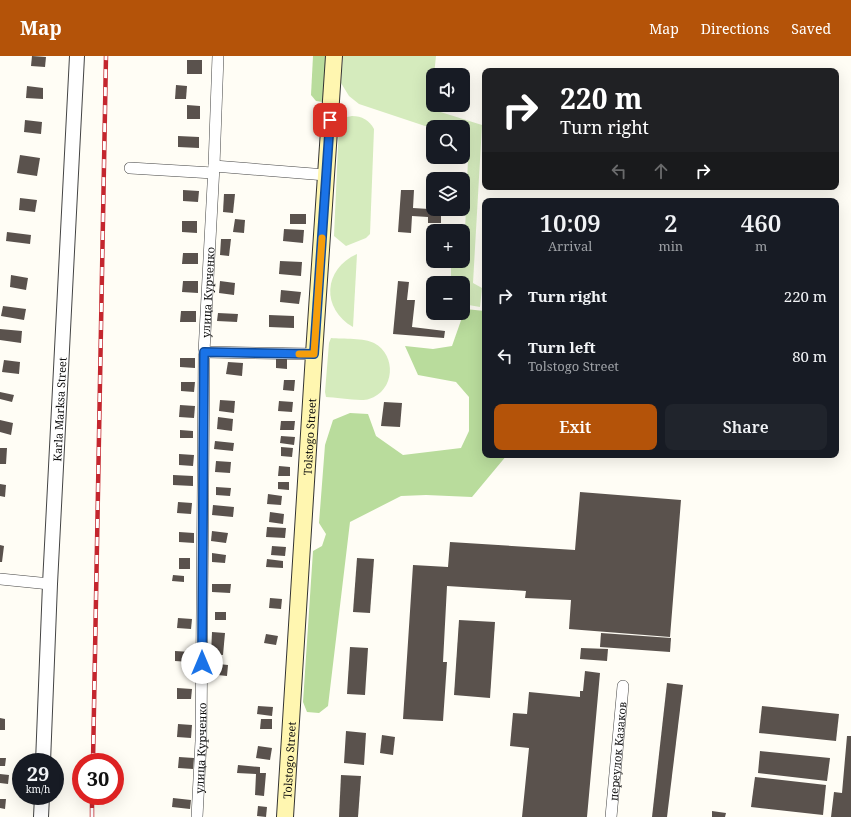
<!DOCTYPE html>
<html lang="en">
<head>
<meta charset="utf-8">
<style>
	body { margin:0; font-family:"Noto Serif",serif; background:#20242c; color:#f1f3f6; height:100vh; display:flex; flex-direction:column; font-size:15px; white-space:nowrap }
	* { box-sizing:border-box; margin:0 }
	p { font-size:13px; color:#9ea1a6 }
	.icon { flex:none; width:22px; height:22px; fill:none; stroke:currentColor; stroke-width:2; stroke-linecap:round; stroke-linejoin:round }
	.map { position:relative; flex:1; overflow:hidden }
	.sheet { position:absolute; left:482px; top:142px; width:357px; height:260px; display:flex; flex-direction:column; background:#171b24; border-radius:8px; box-shadow:0 4px 16px #0002 }
	.sheet>* { flex:none }
	.guide { position:absolute; left:482px; top:12px; width:357px; height:122px; border-radius:8px; box-shadow:0 4px 16px #0002; background:#202124; color:#fff; overflow:hidden }
	.tools { position:absolute; left:426px; top:12px; display:grid; gap:8px }
	.tools a { display:grid; place-items:center; width:44px; height:44px; border-radius:8px; background:#171b24; box-shadow:0 4px 16px #0002; font-size:20px }
	.speed { position:absolute; left:12px; top:697px; display:flex; gap:8px; font-size:20px; font-weight:700; text-align:center }
	.speed>* { display:grid; place-content:center; width:52px; height:52px; border-radius:50%; background:#171b24; box-shadow:0 4px 16px #0002; line-height:1 }
	.speed small { font-size:10px; font-weight:400 }
	.speed .limit { border:6px solid #d22; background:#fff; color:#111 }
	.pin { position:absolute; display:grid; place-items:center; width:34px; height:34px; color:#fff; margin:-17px; border-radius:8px; box-shadow:0 2px 6px #0006 }
	.me { position:absolute; width:44px; margin:-22px; rotate:0deg; stroke-linejoin:round; filter:drop-shadow(0 0 3px #0008) }
	.turn { display:flex; align-items:center; gap:14px; height:84px; padding:0 12px; font-size:18px }
	.turn .icon { width:52px; height:52px; stroke-width:2.5 }
	.turn b { display:block; font-size:28px; line-height:34px }
	.lanes { display:flex; align-items:center; height:38px; padding:0 12px; background:#0003; justify-content:center; gap:20px; direction:ltr }
	.lanes .off { opacity:.35 }
	.eta { display:flex; justify-content:space-evenly; align-items:center; height:68px; text-align:center }
	.eta b { font-size:24px; font-weight:600; line-height:28px }
	.action { display:flex; gap:8px; margin-top:auto; padding:8px 12px }
	.action a { flex:1; height:46px; border-radius:8px; background:#b45309; color:#fff; font-size:16px; font-weight:600; line-height:46px; text-align:center }
	.action a+a { background:#20242c; color:#f1f3f6 }
	ul { padding:0; list-style:none }
	li { display:flex; align-items:center; gap:12px; height:60px; padding:0 12px }
	li div { flex:1 }
	li b { display:block; font-size:15px }
	li em { font-style:normal }
	header { display:flex; align-items:center; gap:24px; box-sizing:border-box; height:56px; padding:0 20px; background:#b45309; color:#fff }
	header strong { font-size:19px }
	nav { display:flex; gap:22px; margin-inline-start:auto; font-size:14px }
	.map>svg:first-child { display:block }
</style>
</head>
<body>
<header>
<strong>Map</strong>
<nav><a>Map</a><a>Directions</a><a>Saved</a></nav>
</header>
<div class="map">
<svg width="851" height="761" viewBox="0 0 851 761">
	<rect width="100%" height="100%" fill="#fffdf5"/>
	<!-- green -->
	<g fill="#d5ebbd">
		<polygon points="343,0 436,0 434,19 433,19 431,53 482,69 473,227 482,232 480,251 463,248 463,227 451,227 451,205 463,205 464,200 469,79 463,74 463,71 425,70 359,48 349,40 341,27"/>
		<path d="M352 60C362 60 369 64 374 73L370 178 366 182 346 190 334 180 339 67 347 61Z"/>
		<path d="M357 198 353 271C321 253 323 213 357 198Z"/>
		<path d="M331 282C343 283 365 282 374 287 397 299 395 335 369 343 361 346 336 341 326 341L325 336 329 287Z"/>
	</g>
	<!-- forest -->
	<g fill="#b9dc9c">
		<polygon points="313,0 329,0 323,46 316,45 311,39"/>
		<polygon points="465,253 485,255 485,399 507,399 472,441 426,439 401,440 350,466 328,650 319,657 307,656 303,646 313,495 322,490 326,478 319,467 325,389 333,364 350,357 368,358 376,380 403,399 461,392 469,375 469,341 456,326 418,319 405,290 433,293 452,290"/>
	</g>
	<!-- building -->
	<g fill="#5a524d">
		<polygon points="32,0 46,1 45,11 31,10"/>
		<rect x="187" y="4" width="15" height="14"/>
		<polygon points="176,29 187,30 186,43 175,43"/>
		<polygon points="27,30 43,32 43,43 26,42"/>
		<polygon points="187,49 200,50 200,63 187,63"/>
		<polygon points="25,64 42,66 41,78 24,76"/>
		<polygon points="178,80 199,81 199,92 178,91"/>
		<polygon points="20,99 40,102 37,120 17,117"/>
		<polygon points="183,134 199,135 198,146 183,145"/>
		<polygon points="401,134 414,134 413,152 429,153 429,148 433,148 433,153 441,153 441,167 428,167 428,161 412,160 411,177 398,176"/>
		<polygon points="224,138 235,138 233,157 223,156"/>
		<polygon points="20,142 37,144 35,156 19,154"/>
		<rect x="290" y="158" width="16" height="10"/>
		<polygon points="235,163 245,164 244,177 233,176"/>
		<polygon points="182,165 197,165 197,177 182,176"/>
		<polygon points="284,173 304,174 303,187 283,185"/>
		<polygon points="7,176 31,179 30,188 6,185"/>
		<polygon points="221,183 231,183 229,200 220,199"/>
		<polygon points="183,197 198,197 198,208 182,208"/>
		<polygon points="280,205 302,206 301,220 279,218"/>
		<polygon points="11,219 28,222 26,234 10,231"/>
		<polygon points="183,225 198,225 198,237 182,236"/>
		<polygon points="220,225 235,227 234,239 219,237"/>
		<polygon points="398,225 409,226 407,244 415,244 412,271 445,275 444,282 393,278"/>
		<polygon points="281,234 301,236 299,248 280,246"/>
		<polygon points="431,248 433,249 433,257 449,257 449,261 430,260"/>
		<polygon points="3,250 26,253 24,264 1,260"/>
		<polygon points="181,255 196,255 196,266 180,266"/>
		<polygon points="218,257 238,258 237,266 217,265"/>
		<polygon points="269,259 294,260 294,272 269,271"/>
		<polygon points="0,273 22,275 21,287 0,284"/>
		<polygon points="276,301 287,301 287,313 276,312"/>
		<polygon points="180,302 195,302 195,312 180,311"/>
		<polygon points="4,304 20,306 19,318 2,316"/>
		<polygon points="228,306 243,307 242,320 226,318"/>
		<polygon points="284,324 295,324 294,335 283,334"/>
		<polygon points="181,326 195,326 194,336 181,335"/>
		<polygon points="0,336 14,339 12,346 0,343"/>
		<polygon points="220,344 235,345 234,357 219,355"/>
		<polygon points="279,345 293,346 292,356 278,355"/>
		<polygon points="384,346 402,347 400,371 381,370"/>
		<polygon points="180,349 195,350 194,362 179,361"/>
		<polygon points="218,361 233,363 232,375 217,373"/>
		<polygon points="0,364 13,367 11,379 0,376"/>
		<polygon points="281,365 295,365 294,374 280,374"/>
		<polygon points="180,374 193,375 193,382 180,382"/>
		<polygon points="281,380 295,381 294,389 280,387"/>
		<polygon points="215,385 234,387 233,395 214,393"/>
		<polygon points="281,391 293,392 292,401 281,400"/>
		<polygon points="0,392 7,392 6,408 0,408"/>
		<polygon points="179,398 194,399 193,410 179,409"/>
		<polygon points="216,405 231,406 230,417 215,416"/>
		<polygon points="279,410 290,411 290,420 278,420"/>
		<polygon points="173,419 193,420 193,430 173,429"/>
		<polygon points="278,426 289,426 289,434 278,433"/>
		<polygon points="0,428 6,429 5,441 0,440"/>
		<polygon points="216,431 231,432 230,440 216,439"/>
		<polygon points="580,436 681,444 670,581 569,573 571,544 525,542 526,535 447,530 443,606 447,606 443,665 403,663 413,509 448,511 450,486 575,494"/>
		<polygon points="268,438 282,440 281,449 267,448"/>
		<polygon points="178,446 192,447 191,458 177,457"/>
		<polygon points="213,449 234,451 233,461 212,459"/>
		<polygon points="270,456 284,458 283,468 269,466"/>
		<polygon points="267,471 286,472 285,482 266,481"/>
		<polygon points="212,475 228,477 226,487 211,485"/>
		<polygon points="179,476 194,477 194,487 179,486"/>
		<polygon points="0,489 4,490 2,506 0,506"/>
		<polygon points="272,490 286,491 285,500 271,499"/>
		<polygon points="212,497 226,499 225,507 212,506"/>
		<rect x="179" y="502" width="11" height="11"/>
		<polygon points="357,502 374,503 370,557 353,556"/>
		<polygon points="267,503 283,505 283,512 266,511"/>
		<polygon points="173,519 184,520 184,526 172,525"/>
		<polygon points="212,528 231,528 230,537 212,536"/>
		<polygon points="270,542 282,543 281,553 269,552"/>
		<rect x="215" y="556" width="11" height="8"/>
		<polygon points="178,562 192,563 191,573 177,572"/>
		<polygon points="459,564 495,566 490,642 454,639"/>
		<polygon points="212,576 225,577 223,599 211,598"/>
		<polygon points="601,577 671,582 670,596 600,591"/>
		<polygon points="266,578 278,580 276,589 264,587"/>
		<polygon points="350,591 368,592 365,639 347,638"/>
		<polygon points="581,592 608,593 607,605 580,603"/>
		<polygon points="175,595 191,596 190,606 175,605"/>
		<polygon points="209,607 228,609 227,620 208,618"/>
		<polygon points="585,615 600,617 587,761 522,761 529,692 510,690 513,657 527,658 529,636 580,641 580,635 583,635"/>
		<polygon points="667,627 683,629 667,761 652,761"/>
		<polygon points="177,632 192,633 191,643 177,643"/>
		<polygon points="258,650 273,651 272,660 257,658"/>
		<polygon points="762,650 839,658 836,685 759,677"/>
		<polygon points="0,662 5,663 5,674 0,674"/>
		<polygon points="261,663 272,663 272,673 260,673"/>
		<polygon points="178,668 192,669 191,682 177,681"/>
		<polygon points="346,675 366,677 364,709 344,707"/>
		<polygon points="382,679 395,681 393,699 380,697"/>
		<polygon points="847,680 851,680 851,761 831,761 834,736 842,737"/>
		<polygon points="258,690 272,692 270,704 256,702"/>
		<polygon points="760,695 830,702 827,725 758,717"/>
		<polygon points="179,701 194,702 193,713 178,712"/>
		<polygon points="0,702 6,702 5,710 0,710"/>
		<polygon points="238,709 260,711 260,717 266,717 264,740 255,739 256,718 237,717"/>
		<polygon points="0,718 9,719 8,728 0,727"/>
		<polygon points="341,719 361,720 358,761 339,761"/>
		<polygon points="755,721 826,729 823,759 751,751"/>
		<polygon points="173,742 191,744 190,753 172,751"/>
		<polygon points="0,743 6,743 5,753 0,752"/>
		<polygon points="258,750 267,751 266,761 257,760"/>
		<polygon points="712,755 726,757 725,761 712,761"/>
	</g>
	<g fill="none" stroke-linecap="round" stroke-linejoin="round">
		<!-- minor casing -->
		<g stroke="#444" stroke-width="12">
			<g id="minor">
				<polyline points="214,110 326,119"/>
				<polyline points="130,112 213,117"/>
				<polyline points="204,296 314,298"/>
				<polyline points="0,523 50,528"/>
				<path id="s1" d="M197 761 201 685 204 296 214 110 218 0"/>
				<path id="s2" d="M611 761 623 630"/>
			</g>
		</g>
		<!-- tertiary casing -->
		<g stroke="#444" stroke-width="16">
			<g id="tertiary">
				<path id="s3" d="M43 706 50 528 77 0"/>
				<polyline points="41,761 42,740"/>
			</g>
		</g>
		<!-- secondary casing -->
		<g stroke="#333" stroke-width="18">
			<g id="secondary">
				<path id="s4" d="M285 761 314 298 334 0"/>
			</g>
		</g>
		<!-- minor -->
		<use href="#minor" stroke="#fff" stroke-width="11"/>
		<!-- tertiary -->
		<use href="#tertiary" stroke="#fff" stroke-width="14"/>
		<!-- secondary -->
		<use href="#secondary" stroke="#fff6b0" stroke-width="16"/>
		<!-- rail casing -->
		<g stroke="#c4262e" stroke-width="4.5">
			<g id="rail">
				<polyline points="93,706 106,0"/>
				<polyline points="92,761 92,740"/>
			</g>
		</g>
		<!-- rail -->
		<use href="#rail" stroke="#fff" stroke-width="3" stroke-dasharray="9" stroke-linecap="butt"/>
	</g>
	<g fill="none" stroke-linecap="round" stroke-linejoin="round">
		<!-- route casing -->
		<g stroke="#114b97" stroke-width="10">
			<polyline id="route" points="202,607 204,296 314,298 330,64"/>
		</g>
		<!-- route -->
		<use href="#route" stroke="#1a73e8" stroke-width="7"/>
		<!-- slow -->
		<polyline stroke="#f59e0b" stroke-width="7" points="299,298 314,298 322,182"/>
	</g>
	<g text-anchor="middle" dominant-baseline="central" stroke-width="4" stroke-linejoin="round" paint-order="stroke">
		<!-- street labels -->
		<g font-size="11" fill="#111" stroke="#fff">
			<text stroke="none"><textPath href="#s1" startOffset="525">улица Курченко</textPath></text>
			<text stroke="none"><textPath href="#s3" startOffset="353">Karla Marksa Street</textPath></text>
			<text stroke="none"><textPath href="#s4" startOffset="381">Tolstogo Street</textPath></text>
			<text stroke="none"><textPath href="#s1" startOffset="69">улица Курченко</textPath></text>
			<text stroke="none"><textPath href="#s2" startOffset="66">переулок Казаков</textPath></text>
			<text stroke="none"><textPath href="#s4" startOffset="57">Tolstogo Street</textPath></text>
		</g>
	</g>
</svg>
<div class="tools">
<a><svg class="icon" aria-label="sound" viewBox="0 0 24 24"><path d="M4 9h4l5-4v14l-5-4H4zM17 9q2 3 0 6"/></svg></a>
<a><svg class="icon" aria-label="search" viewBox="0 0 24 24"><circle cx="10" cy="10" r="6"/><path d="M15 15l6 6"/></svg></a>
<a><svg class="icon" aria-label="layers" viewBox="0 0 24 24"><path d="M12 4l9 5-9 5-9-5zM3 14l9 5 9-5"/></svg></a>
<a>+</a>
<a>−</a>
</div>
<div class="speed"><div>29<small>km/h</small></div><div class="limit">30</div></div>
<div class="pin" style="left:330px;top:64px;background:#d93025"><svg class="icon" aria-label="arrive" viewBox="0 0 24 24"><path d="M6 21V4h12l-3 4 3 4H6"/></svg></div>
<svg class="me" style="left:202px;top:607px" viewBox="-20 -20 40 40"><circle r="19" fill="#fff"/><path d="M0-13L10 11 0 6-10 11z" fill="#1a73e8"/></svg>
<div class="guide">
<div class="turn"><svg class="icon" aria-label="right" viewBox="0 0 24 24"><path d="M7 20v-9h11M14 6l5 5-5 5"/></svg><div><b>220 m</b>Turn right</div></div>
<div class="lanes"><svg class="icon off" aria-label="left" viewBox="0 0 24 24"><path d="M17 20v-9H6M10 6l-5 5 5 5"/></svg><svg class="icon off" aria-label="ahead" viewBox="0 0 24 24"><path d="M12 20V5M6 11l6-6 6 6"/></svg><svg class="icon" aria-label="right" viewBox="0 0 24 24"><path d="M7 20v-9h11M14 6l5 5-5 5"/></svg></div>
</div>
<section class="sheet">
<div class="eta">
<div><b>10:09</b><p>Arrival</p></div>
<div><b>2</b><p>min</p></div>
<div><b>460</b><p>m</p></div>
</div>
<ul>
<li><svg class="icon" aria-label="right" viewBox="0 0 24 24"><path d="M7 20v-9h11M14 6l5 5-5 5"/></svg><div><b>Turn right</b></div><em>220 m</em></li>
<li><svg class="icon" aria-label="left" viewBox="0 0 24 24"><path d="M17 20v-9H6M10 6l-5 5 5 5"/></svg><div><b>Turn left</b><p>Tolstogo Street</p></div><em>80 m</em></li>
</ul>
<div class="action"><a>Exit</a><a>Share</a></div>
</section>
</div>
</body>
</html>
